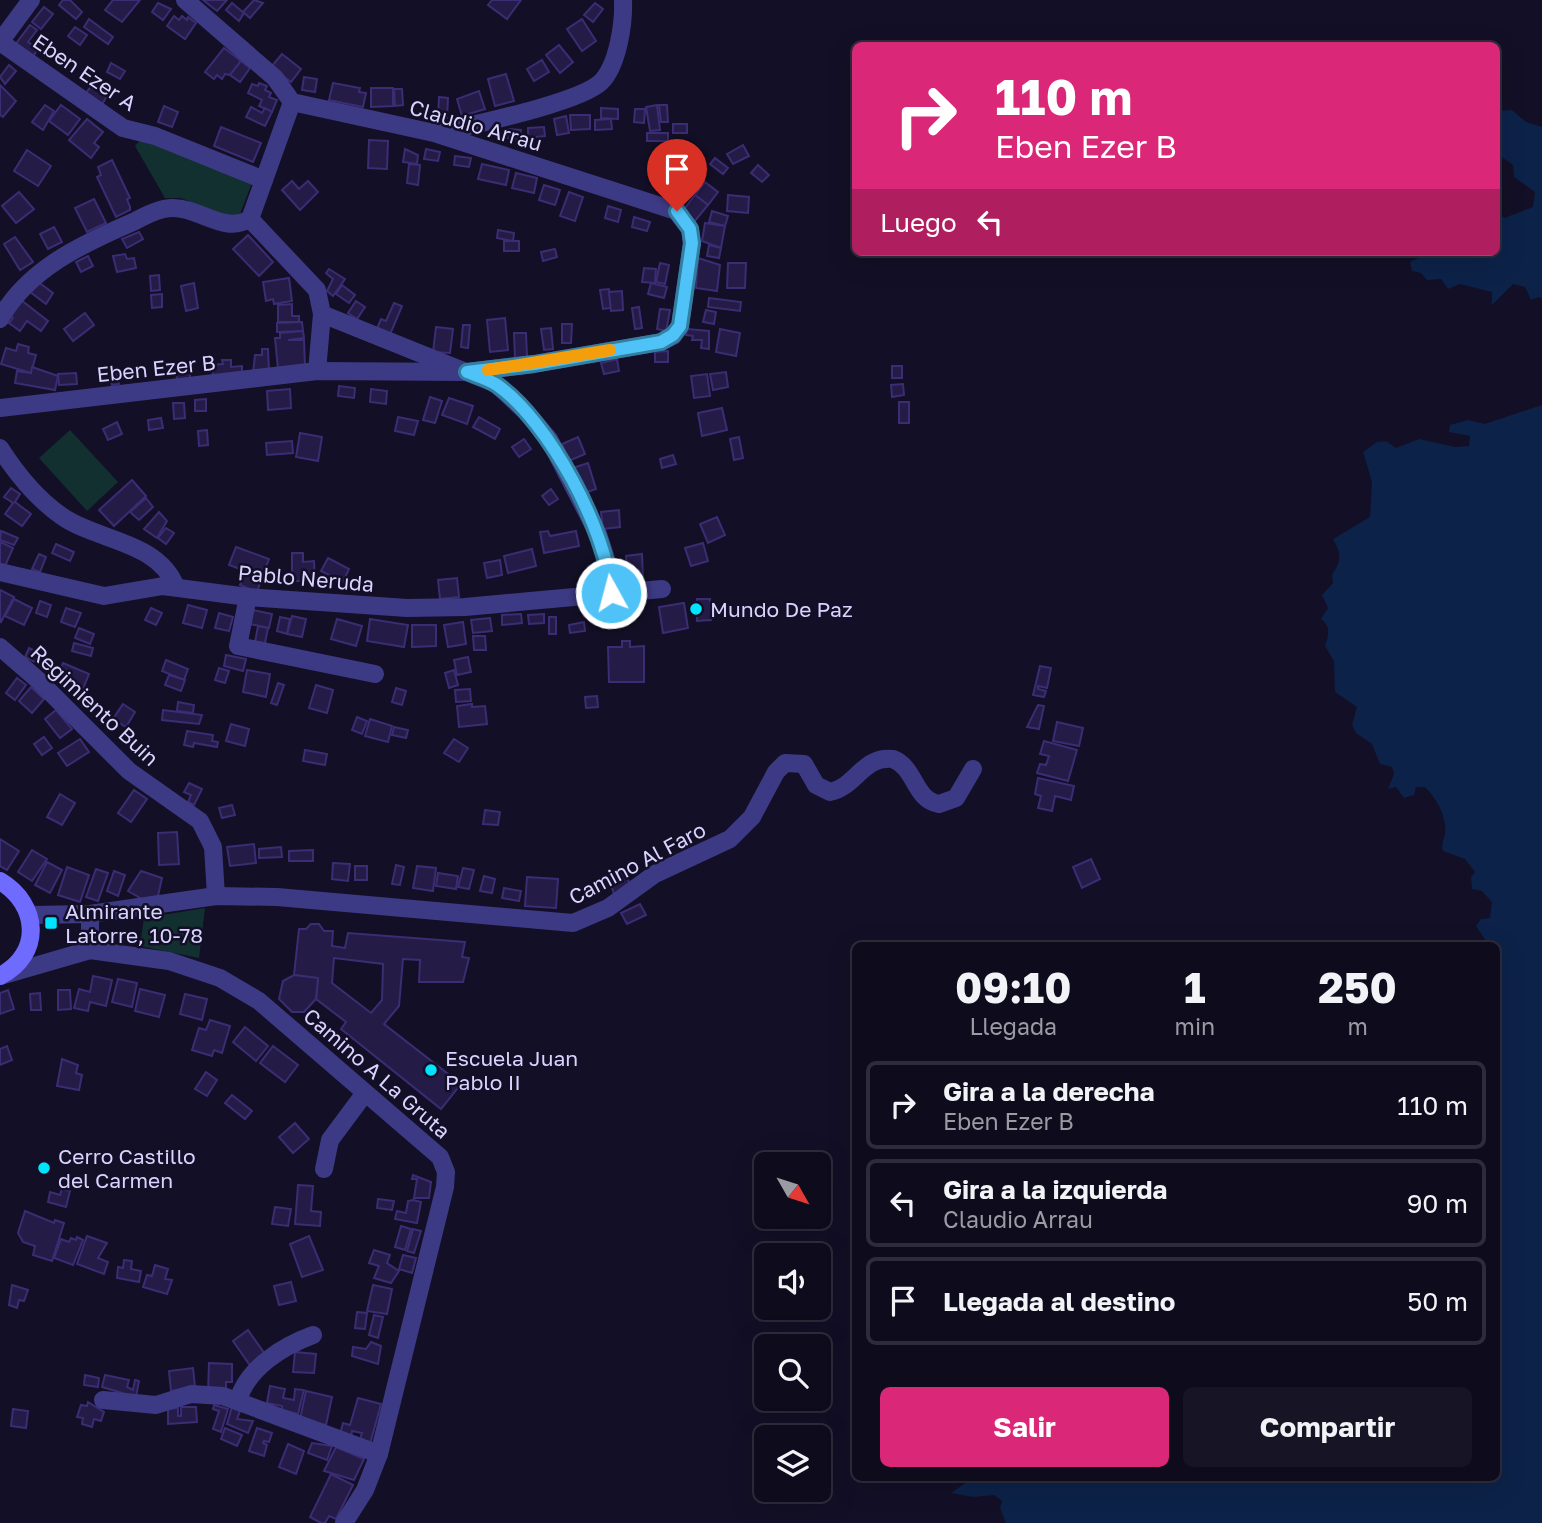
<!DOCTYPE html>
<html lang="es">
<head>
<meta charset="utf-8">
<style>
	body { margin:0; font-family:"Golos Text",sans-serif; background:#171425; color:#f1f3f6; height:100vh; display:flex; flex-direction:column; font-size:26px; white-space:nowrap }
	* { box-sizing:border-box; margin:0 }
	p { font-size:23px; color:#9b9ba3 }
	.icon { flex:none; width:38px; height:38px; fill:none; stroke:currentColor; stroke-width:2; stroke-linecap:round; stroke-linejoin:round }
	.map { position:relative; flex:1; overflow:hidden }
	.side { position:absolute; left:852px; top:942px; width:648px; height:539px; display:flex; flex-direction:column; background:#0e0b1c; border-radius:10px; box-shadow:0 7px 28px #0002,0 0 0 2px #2e2b3b }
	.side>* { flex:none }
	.top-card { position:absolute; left:852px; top:42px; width:648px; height:214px; border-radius:10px; box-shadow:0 7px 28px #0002,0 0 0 2px #2e2b3b; background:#db2777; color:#fff; overflow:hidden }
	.needle { width:46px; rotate:129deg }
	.controls { position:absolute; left:754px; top:1152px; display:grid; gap:14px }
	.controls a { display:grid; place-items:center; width:77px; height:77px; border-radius:10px; background:#0e0b1c; box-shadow:0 7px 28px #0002,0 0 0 2px #2e2b3b; font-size:35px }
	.pin { position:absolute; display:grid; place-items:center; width:60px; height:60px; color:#fff; margin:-72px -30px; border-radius:50% 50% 50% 0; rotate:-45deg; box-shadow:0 0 7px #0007 }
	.pin .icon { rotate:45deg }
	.me { position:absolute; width:77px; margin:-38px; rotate:353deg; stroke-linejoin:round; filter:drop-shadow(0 0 5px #0008) }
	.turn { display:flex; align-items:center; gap:24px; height:147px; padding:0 28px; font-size:32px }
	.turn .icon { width:91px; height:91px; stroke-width:2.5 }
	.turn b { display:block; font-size:49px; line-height:60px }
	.then { display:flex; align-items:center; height:66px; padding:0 28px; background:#0003; gap:14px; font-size:26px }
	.eta { display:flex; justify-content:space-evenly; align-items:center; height:119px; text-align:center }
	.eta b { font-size:42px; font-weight:700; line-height:49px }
	.button { display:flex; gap:14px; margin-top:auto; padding:14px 28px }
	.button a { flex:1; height:80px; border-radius:10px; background:#db2777; color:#fff; font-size:28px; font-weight:700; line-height:80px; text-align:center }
	.button a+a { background:#171425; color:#f1f3f6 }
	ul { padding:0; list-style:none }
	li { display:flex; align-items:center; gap:21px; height:88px; margin:0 14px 10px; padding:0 14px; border:4px solid #2e2b3b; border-radius:10px }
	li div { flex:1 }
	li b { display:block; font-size:26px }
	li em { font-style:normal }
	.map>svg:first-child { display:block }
</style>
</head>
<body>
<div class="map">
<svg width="1542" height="1523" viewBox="0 0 1542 1523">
	<rect width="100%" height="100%" fill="#130f26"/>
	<!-- green -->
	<g fill="#12302f">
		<polygon points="141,139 253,180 240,214 232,219 181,198 165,198 135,146"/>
		<polygon points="70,430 118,482 87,511 39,458"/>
		<polygon points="205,908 199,958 140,946 144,918"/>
	</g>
	<!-- water -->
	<g fill="#0c2248">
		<polygon points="1512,110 1526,122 1542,127 1542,299 1539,297 1531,300 1525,287 1513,284 1492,305 1492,292 1460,284 1448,289 1441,279 1427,280 1421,273 1412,271 1410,262 1430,252 1496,252 1496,210 1504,218 1533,207 1535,192 1514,177 1513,165 1496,153 1496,111"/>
		<path d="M1542 405V1523H1006L1000 1508 1002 1501 994 1495 973 1497 951 1493 974 1477H1496V945H1484L1486 941 1476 926 1481 919 1490 918 1492 902 1482 891 1472 889 1471 877 1475 872 1465 859 1443 851C1441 844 1443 842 1445 834 1447 817 1437 799 1425 787H1416L1414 795 1404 798 1396 787 1388 789 1394 774 1392 767 1380 764 1372 744 1356 733 1352 725 1357 707 1335 692 1334 661 1325 646C1329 634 1331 627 1321 619L1328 608 1322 595 1333 583 1332 574C1342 561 1341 553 1333 539L1370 517 1372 482 1363 452 1377 442 1386 441 1396 448 1419 439 1455 447 1469 446 1470 436 1449 432 1450 425 1468 420 1485 424Z"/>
	</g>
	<!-- building -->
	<g fill="#241b47" stroke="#3b2d73" stroke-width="2" fill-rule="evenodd">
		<polygon points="63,0 70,0 82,12 76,19 59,5"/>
		<polygon points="113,0 140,0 122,22 105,10"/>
		<polygon points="203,0 227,0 217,11"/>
		<polygon points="254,0 263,3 250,18 243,12"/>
		<polygon points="492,0 521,0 507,19 488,5"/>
		<polygon points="158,3 171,9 163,20 152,12"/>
		<polygon points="232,3 244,13 239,21 226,10"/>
		<polygon points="595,3 603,9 593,22 584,15"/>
		<polygon points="44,7 53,14 41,29 32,22"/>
		<polygon points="174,16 179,20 182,16 187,20 188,17 196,23 185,39 167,26"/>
		<polygon points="89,19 113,37 108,44 84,27"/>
		<polygon points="582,19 596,41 582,51 567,29"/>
		<polygon points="30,25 37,30 28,42 38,49 32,58 15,45"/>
		<polygon points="75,27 87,35 80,45 68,36"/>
		<polygon points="559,45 573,62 560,73 546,55"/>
		<polygon points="224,48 241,61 230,75 225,74 222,79 217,75 214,79 205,72"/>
		<polygon points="282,54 301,69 291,82 271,67"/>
		<polygon points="542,60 549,72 534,81 527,69"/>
		<polygon points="241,61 250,68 240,82 230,75"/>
		<polygon points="111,63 125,71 120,79 107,72"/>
		<polygon points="9,65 16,71 5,84 0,77"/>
		<polygon points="506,74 514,101 495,106 488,79"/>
		<polygon points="304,77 317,79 315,92 302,90"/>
		<polygon points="93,83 109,93 101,106 84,96"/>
		<polygon points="259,83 267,86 265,90 271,93 269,97 277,100 272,112 259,106 262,100 248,93 252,84 258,86"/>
		<polygon points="333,83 360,88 359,92 366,93 363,107 329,100"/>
		<polygon points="0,85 16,101 3,117 0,115"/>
		<polygon points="371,88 393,88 393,106 371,107"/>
		<polygon points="394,89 402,89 403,105 395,106"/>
		<polygon points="479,91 485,109 462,116 457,99"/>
		<polygon points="439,97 448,98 447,118 438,117"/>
		<polygon points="45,105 54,111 43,130 32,122"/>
		<polygon points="61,105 80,119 68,135 49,121"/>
		<polygon points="657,105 660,130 650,131 646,107"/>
		<polygon points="659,105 667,105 668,122 661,122"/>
		<polygon points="164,106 178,112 172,127 158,122"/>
		<polygon points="251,107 262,113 265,108 272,112 265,126 246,117"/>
		<polygon points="601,108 618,109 618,119 601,118"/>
		<polygon points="635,109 645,109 644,123 634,122"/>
		<polygon points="570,115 590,115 590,129 571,130"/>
		<polygon points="566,116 569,133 557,135 554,119"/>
		<polygon points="87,119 103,132 94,143 99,147 91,158 69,140"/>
		<polygon points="611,119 612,129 595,130 595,120"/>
		<rect x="673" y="124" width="14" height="9"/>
		<polygon points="221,127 261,143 253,162 214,146"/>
		<polygon points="544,127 545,136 528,138 528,128"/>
		<polygon points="507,129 521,130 520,140 506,138"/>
		<rect x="647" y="133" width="21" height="8"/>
		<polygon points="369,140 388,141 387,169 368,168"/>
		<polygon points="743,145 749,156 733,164 727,154"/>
		<polygon points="405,149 418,155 417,164 403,162"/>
		<polygon points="426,149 440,152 438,161 424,159"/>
		<polygon points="27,150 51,166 38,186 14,171"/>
		<polygon points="455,156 471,158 469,167 454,165"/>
		<polygon points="715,158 728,168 723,174 710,164"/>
		<polygon points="112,160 130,198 127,199 130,207 130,210 116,217 97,177 101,175 98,167"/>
		<polygon points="409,164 420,165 418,185 407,183"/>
		<polygon points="482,164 509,170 506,185 478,179"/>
		<polygon points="758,165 769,175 762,182 751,173"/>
		<polygon points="516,173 537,178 534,193 512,188"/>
		<polygon points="292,181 299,189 308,181 318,192 300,210 282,190"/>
		<polygon points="705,182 718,192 708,205 695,195"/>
		<polygon points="544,185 560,190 555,205 539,200"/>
		<polygon points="19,192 34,209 16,223 2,206"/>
		<polygon points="569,192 583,197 575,221 560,216"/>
		<polygon points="695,195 708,205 695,221 682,212"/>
		<polygon points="728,195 749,197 748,213 727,211"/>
		<polygon points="94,199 106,223 87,232 75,208"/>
		<polygon points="608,206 621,210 618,222 605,218"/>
		<polygon points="712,211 728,216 725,226 709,222"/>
		<polygon points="634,217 650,222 647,231 632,227"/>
		<polygon points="705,223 725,226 721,248 702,241"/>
		<polygon points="54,227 62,242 48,249 40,234"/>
		<polygon points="498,230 514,233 513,241 497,238"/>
		<polygon points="139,232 143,239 127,248 122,239"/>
		<polygon points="248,235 273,262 259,276 233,249"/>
		<polygon points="15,237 33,262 20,270 4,244"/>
		<rect x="504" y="241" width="15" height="10"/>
		<polygon points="709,245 721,248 719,258 707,256"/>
		<polygon points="555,249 557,257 543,261 541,252"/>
		<polygon points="125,254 127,259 134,258 136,268 117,272 113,256"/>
		<polygon points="88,256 93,266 81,272 76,262"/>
		<polygon points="698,258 720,265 717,291 696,288"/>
		<polygon points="660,263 669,265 665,284 656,282"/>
		<polygon points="728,263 746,263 745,288 727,288"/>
		<polygon points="644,268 656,269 655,283 642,282"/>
		<polygon points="329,269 345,279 333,296 327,291 333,279 326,273"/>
		<polygon points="159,275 160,290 151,291 150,276"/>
		<polygon points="289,278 292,301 274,304 273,299 266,301 263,282"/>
		<polygon points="37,281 53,293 46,304 29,291"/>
		<polygon points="194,283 198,308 186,311 181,286"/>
		<polygon points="651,283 667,287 664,298 648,294"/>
		<polygon points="342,285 355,295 349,303 336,294"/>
		<polygon points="609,289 611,308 603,309 600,290"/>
		<polygon points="622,291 623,310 611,311 609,292"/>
		<polygon points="162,294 162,307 152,308 151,295"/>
		<polygon points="709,298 741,302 740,311 708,307"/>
		<polygon points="21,300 48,321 41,331 27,321 20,331 9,323 13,318 9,315"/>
		<polygon points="356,301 365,307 357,319 348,313"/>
		<polygon points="394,303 402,306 389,337 376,331 381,319 386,321"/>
		<polygon points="292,304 292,316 299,316 299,322 278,322 278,305"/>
		<polygon points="639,307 642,328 635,329 632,308"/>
		<polygon points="660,309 670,310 666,331 657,329"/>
		<polygon points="706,310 716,312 714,324 703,322"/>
		<polygon points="85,313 94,325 73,341 64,329"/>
		<polygon points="505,318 508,350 490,352 487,320"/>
		<polygon points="302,322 303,331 277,332 277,323"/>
		<polygon points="562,324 572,324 571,343 562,343"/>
		<polygon points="463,325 470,325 468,348 461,347"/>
		<polygon points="436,327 453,329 450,353 433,352"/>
		<polygon points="551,328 553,349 544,350 541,329"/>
		<polygon points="687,329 709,331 709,349 701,348 702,340 692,340 693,336 686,335"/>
		<polygon points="720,329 740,333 736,356 716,352"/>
		<polygon points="303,331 304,338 288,340 304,340 305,366 278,369 275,338 280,338 280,333"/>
		<polygon points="514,333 526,333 527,357 515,358"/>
		<polygon points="18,344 29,347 28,353 36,355 31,373 1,364 6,348 16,351"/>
		<polygon points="262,349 268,349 269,372 253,373 255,355 262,355"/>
		<polygon points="668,351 668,362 655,362 655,352"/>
		<polygon points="617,359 619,371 604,374 601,363"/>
		<polygon points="222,360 231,360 231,367 242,366 242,376 213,377 212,365 223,364"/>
		<rect x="892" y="366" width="10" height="12"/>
		<polygon points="32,367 58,376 55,390 15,383 17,371 31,373"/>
		<polygon points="176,367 190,367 190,380 177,380"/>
		<polygon points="117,368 119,384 112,385 109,369"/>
		<polygon points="726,372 728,387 713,390 710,374"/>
		<polygon points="76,373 77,384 59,385 58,374"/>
		<polygon points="707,374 710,396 694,398 691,376"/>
		<polygon points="903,384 904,395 892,397 891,385"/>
		<polygon points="339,386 355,388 354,398 338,396"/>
		<polygon points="290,389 291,408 268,410 267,391"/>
		<polygon points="371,389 387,391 386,404 370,402"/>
		<polygon points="430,397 442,401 435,423 423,420"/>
		<polygon points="449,398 473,406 467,424 442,415"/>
		<polygon points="206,399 206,411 195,411 195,400"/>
		<rect x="899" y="402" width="10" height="21"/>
		<polygon points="173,403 184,403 185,418 174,419"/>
		<polygon points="722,408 727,430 702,436 698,413"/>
		<polygon points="398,417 418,421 414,435 395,431"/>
		<polygon points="479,417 500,429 495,439 473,427"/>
		<polygon points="161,418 163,428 149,430 148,420"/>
		<polygon points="117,422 122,434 108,440 103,429"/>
		<polygon points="207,430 208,445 199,446 198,431"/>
		<polygon points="300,433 322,437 318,461 296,457"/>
		<polygon points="578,437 585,454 569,461 562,444"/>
		<polygon points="739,437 743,458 734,460 730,439"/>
		<polygon points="524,439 531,449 519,457 512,447"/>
		<polygon points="292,441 293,453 267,455 266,443"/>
		<polygon points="673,455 676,464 662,468 660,459"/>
		<polygon points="588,463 596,489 582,494 573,468"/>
		<polygon points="132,480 146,496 114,526 99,510"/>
		<polygon points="11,488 20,494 15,502 31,514 22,526 5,514 13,503 4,497"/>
		<polygon points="551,489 558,499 549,505 542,496"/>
		<polygon points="146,498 153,507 139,520 130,512"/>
		<polygon points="619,510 620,527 603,529 601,512"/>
		<polygon points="159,512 167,521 157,538 144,529"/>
		<polygon points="717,517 725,535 708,543 700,524"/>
		<polygon points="166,528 174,533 166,544 158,538"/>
		<polygon points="1,531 18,538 14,545 0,540"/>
		<polygon points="548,531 550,536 576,531 579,546 544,553 540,532"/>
		<polygon points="0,542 13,548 5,566 0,563"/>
		<polygon points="703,543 708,561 691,566 685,548"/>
		<polygon points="56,544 74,552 70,561 52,553"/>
		<polygon points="236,547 269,559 262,577 229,565"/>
		<polygon points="532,549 536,566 508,573 504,556"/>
		<polygon points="292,553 303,553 303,562 314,561 315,581 292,581"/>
		<polygon points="39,554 46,557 40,572 32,569"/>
		<polygon points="642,554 643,578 627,579 626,556"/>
		<polygon points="328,558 349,569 343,582 321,571"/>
		<polygon points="500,560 502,575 487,578 484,563"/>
		<polygon points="246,571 262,577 257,592 240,585"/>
		<polygon points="457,578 459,597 440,599 438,580"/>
		<polygon points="0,590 14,597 1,622 0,621"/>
		<polygon points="14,599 32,608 24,625 5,616"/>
		<polygon points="697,599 710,599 711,620 697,621"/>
		<polygon points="40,601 51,605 47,617 36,613"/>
		<polygon points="684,603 688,628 663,633 659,607"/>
		<polygon points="188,605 207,610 202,628 183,623"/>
		<polygon points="66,608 81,613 75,627 61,622"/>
		<polygon points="151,608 162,613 156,625 145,620"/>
		<polygon points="253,610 272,614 269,628 250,624"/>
		<polygon points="219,613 233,617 229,631 215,628"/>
		<polygon points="521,614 522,623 502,625 502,615"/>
		<polygon points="544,614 544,623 529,624 528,615"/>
		<polygon points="292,616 306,619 302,637 287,634"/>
		<polygon points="280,617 290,619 287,634 277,631"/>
		<rect x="549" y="617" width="7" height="17"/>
		<polygon points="490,618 492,631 473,633 471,620"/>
		<polygon points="337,619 362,626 356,646 331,639"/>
		<polygon points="370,619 408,625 404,647 367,641"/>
		<polygon points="463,622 466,644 448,647 444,625"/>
		<polygon points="584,622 585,631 570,633 569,625"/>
		<polygon points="412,625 436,625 436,646 412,647"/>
		<polygon points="258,626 268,628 265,643 255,642"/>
		<polygon points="79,628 94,634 90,644 75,638"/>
		<polygon points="473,636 485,636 486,650 474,650"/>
		<polygon points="622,641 630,641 630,647 644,646 644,682 609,682 608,647 622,647"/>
		<polygon points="74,643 93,648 91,656 72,651"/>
		<polygon points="29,648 45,656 41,665 25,657"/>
		<polygon points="226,655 246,659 243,671 224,666"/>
		<polygon points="468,657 471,672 457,675 454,660"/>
		<polygon points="166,660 188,669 184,680 162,671"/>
		<polygon points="63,663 89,674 83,689 57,678"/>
		<polygon points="1040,666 1051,668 1047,688 1038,686 1038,689 1046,691 1044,697 1033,695"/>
		<polygon points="219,668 229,671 225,683 215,680"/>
		<polygon points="247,670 270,674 266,697 243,692"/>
		<polygon points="454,670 458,685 449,688 445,673"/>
		<polygon points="169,675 185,680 181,691 165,685"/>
		<polygon points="17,678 26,685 15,700 6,693"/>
		<polygon points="278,683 284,685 277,705 271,703"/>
		<polygon points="316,685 333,690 327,713 309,708"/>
		<polygon points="31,687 44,699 32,713 19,701"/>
		<polygon points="396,688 406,691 402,705 392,702"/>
		<polygon points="470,689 471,701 456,702 455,690"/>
		<polygon points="597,696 598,707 586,708 585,697"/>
		<polygon points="178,702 194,705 193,713 177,711"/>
		<polygon points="123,704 135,712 126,727 113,719"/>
		<polygon points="472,704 472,707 485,706 487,724 459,727 457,706"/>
		<polygon points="1038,705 1044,706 1039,729 1027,727"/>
		<polygon points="56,710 72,729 60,738 45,719"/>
		<polygon points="163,710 202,715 199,724 162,720"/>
		<polygon points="357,717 367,721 362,734 352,730"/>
		<polygon points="370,719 392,726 388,742 365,736"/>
		<polygon points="1057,722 1083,728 1079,746 1053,741"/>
		<polygon points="231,724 249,729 245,746 226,741"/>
		<polygon points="394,727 408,730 406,738 392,735"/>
		<polygon points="187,731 213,735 212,741 218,742 217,747 194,743 193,747 184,745"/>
		<polygon points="44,737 52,748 42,755 34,744"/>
		<polygon points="80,739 89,752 67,766 58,753"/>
		<polygon points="454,739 468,748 459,762 444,753"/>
		<polygon points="1044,741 1077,750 1068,781 1037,773 1040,764 1046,765 1049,756 1040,754"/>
		<polygon points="305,750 327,754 325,765 303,761"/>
		<polygon points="1038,778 1074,786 1071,800 1055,796 1052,811 1038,808 1041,796 1035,794"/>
		<polygon points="189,783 202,789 194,805 188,802 191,795 184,792"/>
		<polygon points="134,790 147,799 131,822 118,813"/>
		<polygon points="60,794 75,803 62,825 47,817"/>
		<polygon points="232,805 235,815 222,818 219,808"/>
		<polygon points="485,810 500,812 498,825 483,824"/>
		<polygon points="177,832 179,864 159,865 158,833"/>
		<polygon points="0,839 19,851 7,870 0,866"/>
		<polygon points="254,844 256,863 230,866 227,847"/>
		<polygon points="281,847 282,857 259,858 259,849"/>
		<polygon points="32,850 47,859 32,881 18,872"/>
		<polygon points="313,850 313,861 289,861 289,851"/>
		<polygon points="1091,859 1100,879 1082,888 1073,867"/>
		<polygon points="47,862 62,870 50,893 35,885"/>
		<polygon points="333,863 350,864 348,881 332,879"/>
		<polygon points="396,865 404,867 400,885 392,884"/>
		<rect x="355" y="866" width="12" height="14"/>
		<polygon points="417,866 436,868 433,891 413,888"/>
		<polygon points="67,867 89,875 80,902 58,895"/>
		<polygon points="463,868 474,870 469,889 458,887"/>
		<polygon points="96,869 108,873 98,901 86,897"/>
		<polygon points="624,870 631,887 614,894 608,876"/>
		<polygon points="114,871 125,875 118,896 107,891"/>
		<polygon points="141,871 162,878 158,896 142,899 128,891"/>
		<polygon points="438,873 458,876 456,889 436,886"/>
		<polygon points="484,876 495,879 492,893 480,891"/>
		<polygon points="527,877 558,879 556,908 525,906"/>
		<polygon points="504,888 521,891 519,901 502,898"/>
		<polygon points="640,904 646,915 627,924 621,913"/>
		<path d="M311 924H319L324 931H333L332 946 345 948 348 933 465 942 462 957 469 958 463 982H419L420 960 403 959 399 1006 384 1024 461 1084 441 1109 341 1029 346 1022 316 999 318 978 294 975 299 929H306ZM334 958 383 964 382 1000 371 1013 332 983Z"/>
		<polygon points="294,975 318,978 316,999 304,1012 292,1012 279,999 283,981"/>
		<polygon points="93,976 112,980 106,1006 90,1002 88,1011 74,1008 79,989 90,992"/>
		<polygon points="118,979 137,983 132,1007 112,1002"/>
		<polygon points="140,989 165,995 159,1017 135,1011"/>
		<polygon points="8,990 14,1009 0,1014 0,993"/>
		<polygon points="58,990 70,990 71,1009 58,1010"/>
		<polygon points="40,993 41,1010 31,1010 30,994"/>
		<polygon points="185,994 207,999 202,1020 180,1014"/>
		<polygon points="210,1020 230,1026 222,1053 214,1050 212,1056 192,1050 199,1028 206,1030"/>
		<polygon points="245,1027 268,1046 256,1061 233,1042"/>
		<polygon points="7,1046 12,1060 0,1065 0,1049"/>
		<polygon points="273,1046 298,1065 285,1082 260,1063"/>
		<polygon points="62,1059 78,1065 76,1073 82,1075 79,1090 57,1086"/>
		<polygon points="206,1072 217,1080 207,1096 195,1089"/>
		<polygon points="232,1095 252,1111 245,1119 225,1103"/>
		<polygon points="295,1123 309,1139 293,1153 279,1137"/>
		<polygon points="413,1175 431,1182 429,1198 414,1198 417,1179 412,1179"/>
		<polygon points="298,1185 313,1186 311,1211 321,1212 320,1226 295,1224"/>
		<polygon points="62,1189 70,1191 66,1207 48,1202 50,1192 60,1195"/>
		<polygon points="378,1199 394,1201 392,1210 377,1208"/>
		<polygon points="413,1200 421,1202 417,1223 395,1219 397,1211 406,1213 408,1201"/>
		<polygon points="275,1207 291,1209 288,1226 272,1224"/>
		<polygon points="25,1211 54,1223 55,1220 64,1223 52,1261 33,1255 35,1246 23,1242 18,1233"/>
		<polygon points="401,1226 411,1229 405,1250 395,1247"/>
		<polygon points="413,1229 421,1231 414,1253 407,1251"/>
		<polygon points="87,1236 107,1243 98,1258 108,1262 104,1274 77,1264"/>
		<polygon points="309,1236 323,1270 302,1277 290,1244"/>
		<polygon points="77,1237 83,1240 73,1265 54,1258 61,1239 69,1242 71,1238 76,1240"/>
		<polygon points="374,1250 390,1255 387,1263 399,1271 391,1283 374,1278 379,1266 369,1263"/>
		<polygon points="403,1255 416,1258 412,1273 399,1269"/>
		<polygon points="124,1260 132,1261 131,1269 141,1271 139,1282 117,1278 118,1267 123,1268"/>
		<polygon points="155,1265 168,1269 165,1279 172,1280 167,1294 143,1287 147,1275 152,1276"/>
		<polygon points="291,1282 296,1301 279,1305 274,1286"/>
		<polygon points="12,1285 28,1290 24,1301 19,1300 17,1308 9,1305"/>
		<polygon points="373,1285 392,1289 387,1314 367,1311"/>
		<polygon points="357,1312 367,1313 365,1329 355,1328"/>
		<polygon points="374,1315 383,1317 378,1338 369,1335"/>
		<polygon points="248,1330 267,1357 251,1367 233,1341"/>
		<polygon points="371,1342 381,1346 378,1364 352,1356 353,1347 366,1349"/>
		<polygon points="295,1352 316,1354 314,1373 293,1372"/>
		<polygon points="209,1363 232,1364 232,1382 226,1382 226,1392 208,1392"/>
		<polygon points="193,1368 195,1387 171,1391 169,1371"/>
		<polygon points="85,1375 99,1378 98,1387 84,1385"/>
		<polygon points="105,1375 129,1380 127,1387 133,1390 135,1380 139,1381 136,1397 102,1387"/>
		<polygon points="270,1386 285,1389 283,1398 294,1400 295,1389 304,1390 298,1414 282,1410 282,1406 267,1403"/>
		<polygon points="306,1391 332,1397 326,1425 300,1419"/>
		<polygon points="358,1398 381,1404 370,1444 359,1442 362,1433 352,1431 351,1437 340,1434 343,1423 350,1425"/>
		<polygon points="88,1402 104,1412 101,1421 94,1419 92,1427 82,1424 83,1418 77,1417 81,1405 87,1406"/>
		<polygon points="214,1405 228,1409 221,1432 213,1429 219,1411 213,1409"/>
		<polygon points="181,1407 196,1407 197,1422 168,1424 168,1409 178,1408 178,1416 181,1416"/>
		<polygon points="232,1407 240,1411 237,1419 253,1421 248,1433 227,1424"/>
		<polygon points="13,1409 28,1411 26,1428 11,1426"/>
		<polygon points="225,1428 242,1435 237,1446 221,1439"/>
		<polygon points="257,1428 272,1433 269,1442 264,1441 263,1443 267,1445 264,1456 249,1451"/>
		<polygon points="312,1443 332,1446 327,1460 308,1453"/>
		<polygon points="288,1444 304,1451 296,1474 279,1467"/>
		<polygon points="336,1447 364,1459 354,1480 324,1471"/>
		<polygon points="331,1474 353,1485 336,1519 329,1516 325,1523 321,1523 310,1517"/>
	</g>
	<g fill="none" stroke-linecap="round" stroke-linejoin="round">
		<!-- minor -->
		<g stroke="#3d3a85" stroke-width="18">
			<polyline points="0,42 123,128 155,136 264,180"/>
			<polyline points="0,42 31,0"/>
			<path d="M438 133C471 125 579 103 601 82 618 65 624 23 623 0"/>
			<polyline points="250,219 317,290 322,314 496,384 525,411 549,439 598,534 608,565 611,593"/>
			<polyline points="250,219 292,102"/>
			<path d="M0 319C28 269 82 244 133 222 145 216 159 208 173 208 201 208 223 234 250 219"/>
			<polyline points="317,371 322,314"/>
			<polyline points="0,408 317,371 467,372 534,364 661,342 673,336 680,326 692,243 690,229 676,211 434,133 292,102 275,78 185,0"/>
			<path d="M0 448C16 473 38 500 63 517 98 541 158 541 176 587"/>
			<polyline points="0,572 104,596 163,586 248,597 407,608 465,607 662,589"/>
			<polyline points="248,597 238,646 375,674"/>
			<polyline points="0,647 38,680 129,771 200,821 213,847 216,896"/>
			<polyline points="90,914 90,950"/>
			<path d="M30 915 90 914 216 896 277 897 573 923 608 908 655 874 730 839 752 817 776 772 785 763 804 764 816 785 830 792C856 787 863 755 893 759 916 768 914 800 939 804L956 798 973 769"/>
			<polyline points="0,976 90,950 169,961 220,978 259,1001 440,1157 446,1172 445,1187 379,1454 365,1490 344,1523"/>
			<polyline points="324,1169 330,1140 365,1093"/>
			<polyline points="103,1400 156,1405 191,1394 223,1396 379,1454"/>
			<path d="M238 1401C247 1368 283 1346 313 1335"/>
		</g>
		<!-- secondary -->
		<path stroke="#6f6bff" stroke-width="18" d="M0 881C39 904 43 954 0 976"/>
	</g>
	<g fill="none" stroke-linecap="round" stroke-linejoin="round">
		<!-- route casing -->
		<g stroke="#337fa1" stroke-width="18">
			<path id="route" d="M611 593C608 532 548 420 497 385 488 379 477 376 467 372L534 364 661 342 673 335 680 326 692 243 690 229 677 211"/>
		</g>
		<!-- route -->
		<use href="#route" stroke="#4fc3f7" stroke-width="12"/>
		<!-- slow -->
		<polyline stroke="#f59e0b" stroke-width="12" points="488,370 610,350"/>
	</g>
	<!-- markers -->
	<g fill="#00e5ff" stroke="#130f26" stroke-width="2.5">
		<circle cx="696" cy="609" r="7"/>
		<rect x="44" y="916" width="14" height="14" rx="3.5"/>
		<circle cx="431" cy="1070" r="7"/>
		<circle cx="44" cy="1168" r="7"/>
	</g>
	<g text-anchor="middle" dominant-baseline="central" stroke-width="5" stroke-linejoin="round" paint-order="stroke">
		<!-- street labels -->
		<g font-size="21" fill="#d9d4ff" stroke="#130f26">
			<text transform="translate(85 72) rotate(34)">Eben Ezer A</text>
			<text transform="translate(476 125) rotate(16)">Claudio Arrau</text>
			<text transform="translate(156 368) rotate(-6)">Eben Ezer B</text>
			<text transform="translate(306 578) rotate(5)">Pablo Neruda</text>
			<text transform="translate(95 705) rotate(43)">Regimiento Buin</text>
			<text transform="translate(637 863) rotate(-28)">Camino Al Faro</text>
			<text transform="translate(377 1073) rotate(41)">Camino A La Gruta</text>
		</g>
		<!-- poi labels -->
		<g font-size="21" fill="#d9d4ff" stroke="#130f26" text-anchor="start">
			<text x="710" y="609">Mundo De Paz</text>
			<text x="65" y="911">Almirante<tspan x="65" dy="24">Latorre, 10-78</tspan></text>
			<text x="445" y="1058">Escuela Juan<tspan x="445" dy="24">Pablo II</tspan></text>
			<text x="58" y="1156">Cerro Castillo<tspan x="58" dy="24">del Carmen</tspan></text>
		</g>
	</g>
</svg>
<div class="controls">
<a><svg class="needle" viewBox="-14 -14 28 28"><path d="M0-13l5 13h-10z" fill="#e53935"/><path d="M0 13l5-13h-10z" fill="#9b9ba3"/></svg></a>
<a><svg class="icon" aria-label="sound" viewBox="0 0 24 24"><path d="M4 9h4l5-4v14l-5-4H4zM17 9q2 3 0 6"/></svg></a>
<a><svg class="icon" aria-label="search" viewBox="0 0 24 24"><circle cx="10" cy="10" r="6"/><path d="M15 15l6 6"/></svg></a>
<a><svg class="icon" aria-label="layers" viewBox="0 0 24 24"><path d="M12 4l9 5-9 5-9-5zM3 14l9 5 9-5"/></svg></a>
</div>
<div class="pin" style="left:677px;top:211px;background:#d93025"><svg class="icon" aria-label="arrive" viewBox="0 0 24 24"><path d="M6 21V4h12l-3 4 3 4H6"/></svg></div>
<svg class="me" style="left:611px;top:593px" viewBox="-20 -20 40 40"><circle r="17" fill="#4fc3f7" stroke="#fff" stroke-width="3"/><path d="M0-11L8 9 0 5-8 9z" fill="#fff"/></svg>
<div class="top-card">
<div class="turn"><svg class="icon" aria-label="right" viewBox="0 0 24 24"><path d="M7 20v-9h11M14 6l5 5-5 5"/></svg><div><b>110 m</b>Eben Ezer B</div></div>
<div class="then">Luego<svg class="icon" aria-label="left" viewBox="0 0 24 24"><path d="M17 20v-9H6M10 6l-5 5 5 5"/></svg></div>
</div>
<section class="side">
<div class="eta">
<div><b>09:10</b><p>Llegada</p></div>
<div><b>1</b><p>min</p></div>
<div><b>250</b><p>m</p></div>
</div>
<ul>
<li><svg class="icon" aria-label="right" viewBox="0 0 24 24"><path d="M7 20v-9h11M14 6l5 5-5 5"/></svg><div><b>Gira a la derecha</b><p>Eben Ezer B</p></div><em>110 m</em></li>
<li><svg class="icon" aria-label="left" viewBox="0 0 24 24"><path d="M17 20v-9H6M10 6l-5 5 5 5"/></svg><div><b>Gira a la izquierda</b><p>Claudio Arrau</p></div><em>90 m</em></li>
<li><svg class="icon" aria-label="arrive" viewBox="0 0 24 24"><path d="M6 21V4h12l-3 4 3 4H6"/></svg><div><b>Llegada al destino</b></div><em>50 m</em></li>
</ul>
<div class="button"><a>Salir</a><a>Compartir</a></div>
</section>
</div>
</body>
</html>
